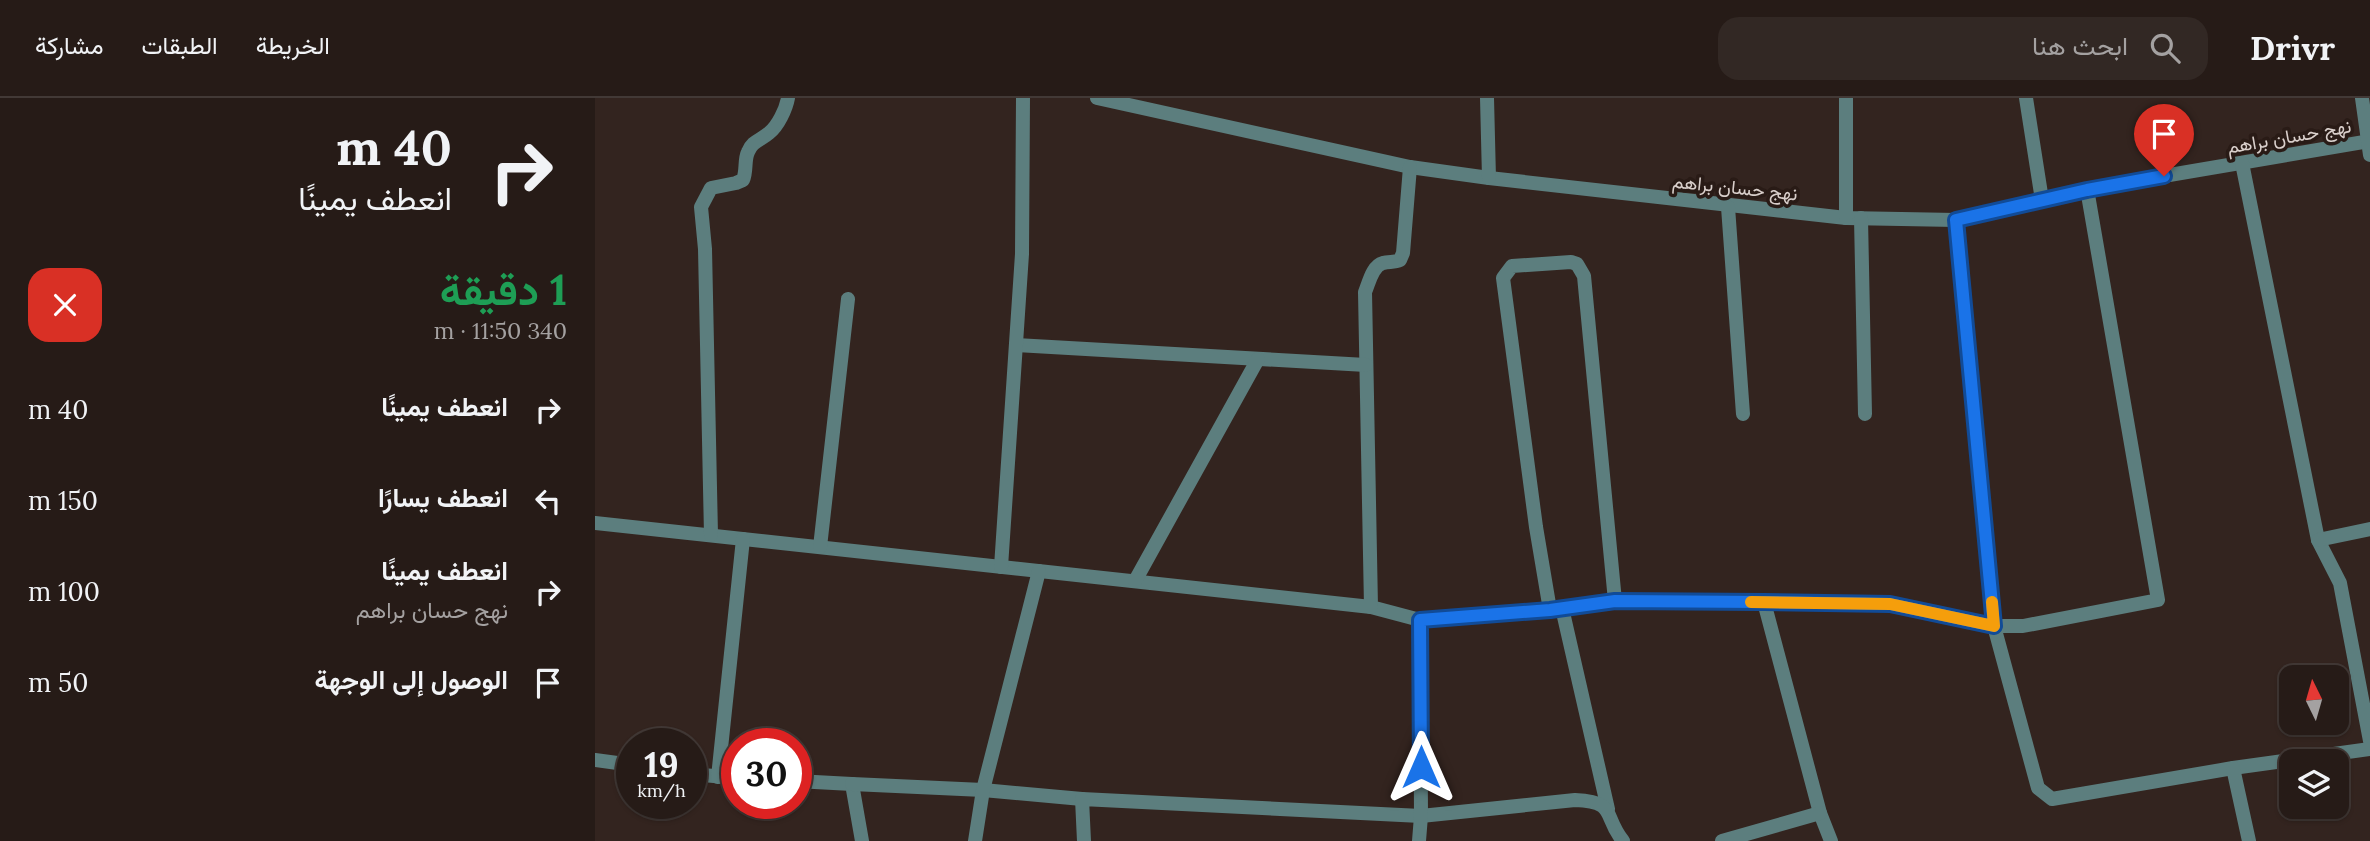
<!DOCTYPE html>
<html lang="ar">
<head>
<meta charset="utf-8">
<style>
	body { margin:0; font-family:Lora,Vazirmatn,serif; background:#322824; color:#f1f3f6; direction:rtl; height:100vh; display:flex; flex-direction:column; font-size:26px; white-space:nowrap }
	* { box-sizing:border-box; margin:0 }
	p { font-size:23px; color:#a4a1a1 }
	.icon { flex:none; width:38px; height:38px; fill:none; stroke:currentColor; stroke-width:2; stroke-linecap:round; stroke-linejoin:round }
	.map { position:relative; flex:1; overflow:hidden; direction:ltr }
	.panel { display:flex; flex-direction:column; background:#261b17; width:595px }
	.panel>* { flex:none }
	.banner { background:#261b17; color:#f1f3f6; overflow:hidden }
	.needle { width:46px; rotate:355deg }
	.fabs { position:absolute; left:1684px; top:567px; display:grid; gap:14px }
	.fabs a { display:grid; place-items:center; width:70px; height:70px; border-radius:14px; background:#261b17; box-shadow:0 2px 5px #0004,0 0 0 2px #423936; font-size:35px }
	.speed { position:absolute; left:21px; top:630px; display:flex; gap:14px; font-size:35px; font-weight:700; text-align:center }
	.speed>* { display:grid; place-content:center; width:91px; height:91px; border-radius:50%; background:#261b17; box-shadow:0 2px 5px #0004,0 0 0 2px #423936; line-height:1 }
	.speed small { font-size:18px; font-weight:400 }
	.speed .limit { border:10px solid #d22; background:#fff; color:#111 }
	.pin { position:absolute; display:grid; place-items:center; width:60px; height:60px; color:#fff; margin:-72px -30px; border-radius:50% 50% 50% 0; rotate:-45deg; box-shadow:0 0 7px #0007 }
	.pin .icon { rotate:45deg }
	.me { position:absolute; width:77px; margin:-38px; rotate:0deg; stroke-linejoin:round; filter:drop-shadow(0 0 5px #0008) }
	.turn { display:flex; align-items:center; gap:24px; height:147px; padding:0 28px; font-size:32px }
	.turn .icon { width:91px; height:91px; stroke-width:2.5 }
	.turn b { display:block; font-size:49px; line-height:60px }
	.round { display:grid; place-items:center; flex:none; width:74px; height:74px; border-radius:21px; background:#322824 }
	.overview { display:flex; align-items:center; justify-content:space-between; height:119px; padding:0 28px }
	h1 { font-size:42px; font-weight:700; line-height:52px; color:#1e9e55 }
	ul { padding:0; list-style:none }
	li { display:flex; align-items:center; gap:21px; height:91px; padding:0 28px }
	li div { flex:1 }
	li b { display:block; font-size:26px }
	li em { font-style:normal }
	header { display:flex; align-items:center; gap:42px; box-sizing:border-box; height:98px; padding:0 35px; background:#261b17; border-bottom:2px solid #423936 }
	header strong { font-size:33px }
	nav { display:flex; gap:38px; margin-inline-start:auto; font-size:24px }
	.search { width:490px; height:63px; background:#322824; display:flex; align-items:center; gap:18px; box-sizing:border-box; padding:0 24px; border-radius:21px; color:#a4a1a1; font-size:26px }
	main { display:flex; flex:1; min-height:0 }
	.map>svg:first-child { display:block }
</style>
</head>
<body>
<header>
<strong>Drivr</strong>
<div class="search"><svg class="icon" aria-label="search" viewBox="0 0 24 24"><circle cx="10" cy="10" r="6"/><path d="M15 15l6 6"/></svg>ابحث هنا</div>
<nav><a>الخريطة</a><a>الطبقات</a><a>مشاركة</a></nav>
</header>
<main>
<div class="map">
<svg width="1775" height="743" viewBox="0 0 1775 743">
	<rect width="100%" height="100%" fill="#33241f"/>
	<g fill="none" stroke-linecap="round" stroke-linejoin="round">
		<!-- street -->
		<g stroke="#5c7e7e" stroke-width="14">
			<polyline points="502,0 815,69 894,80 1251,120 1361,122 1492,91 1775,43"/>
			<polyline points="892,0 894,80"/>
			<polyline points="1431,0 1447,102"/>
			<polyline points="1767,0 1775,57"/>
			<polyline points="1647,65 1723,442 1745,485 1775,643"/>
			<path d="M815 69 808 155 805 162C799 165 794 163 788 165 777 168 774 185 770 194L776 509 825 522 955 512 1020 503"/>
			<polyline points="1492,91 1563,502 1428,528 1399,528 1443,690 1457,701 1638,670 1775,651"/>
			<polyline points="1133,109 1148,316"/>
			<polyline points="1251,120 1251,0"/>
			<polyline points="1266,120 1270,316"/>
			<polyline points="421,247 771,267"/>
			<polyline points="0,425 776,509"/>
			<path d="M116 437 110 151 106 109 116 90 141 85 148 82C152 73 149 62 153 54 157 43 166 42 174 35 183 28 191 11 193 0"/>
			<polyline points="1723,442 1775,431"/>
			<polyline points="225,449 253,201"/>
			<polyline points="406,469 427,156 428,0"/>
			<polyline points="540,483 663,261"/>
			<polyline points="1169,504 1225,715 1236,743"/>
			<polyline points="967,510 1013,711"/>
			<polyline points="955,512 941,429 908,180 917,168 976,164 982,166 989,178 1020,503 1295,507 1399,528 1361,122"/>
			<polyline points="0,662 37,667"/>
			<polyline points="1638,670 1654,743"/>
			<polyline points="96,676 142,680"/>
			<polyline points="123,679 148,441"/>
			<polyline points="201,683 257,686 267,743"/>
			<polyline points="257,686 388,692 487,701"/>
			<polyline points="380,743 388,692 444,473"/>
			<path d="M489 743 487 701 826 718 980 702C1023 704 1007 717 1028 743"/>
			<polyline points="824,743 826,718 825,522"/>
			<polyline points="1127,743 1225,715"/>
		</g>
	</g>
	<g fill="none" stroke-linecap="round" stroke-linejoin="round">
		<!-- route casing -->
		<g stroke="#114b97" stroke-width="18">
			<polyline id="route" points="826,669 825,522 955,512 1020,503 1169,504 1295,506 1399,528 1361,122 1492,92 1569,78"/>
		</g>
		<!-- route -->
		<use href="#route" stroke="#1a73e8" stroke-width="12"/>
		<!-- slow -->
		<polyline stroke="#f59e0b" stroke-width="12" points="1156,504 1295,506 1399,528 1397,504"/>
	</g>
	<g text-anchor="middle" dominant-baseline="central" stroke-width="7" stroke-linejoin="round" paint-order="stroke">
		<!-- street labels -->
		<g font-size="19" fill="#d9cfcb" stroke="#291b16">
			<text transform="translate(1694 38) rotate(-10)">نهج حسان براهم</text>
			<text transform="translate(1140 89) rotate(6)">نهج حسان براهم</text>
		</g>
	</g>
</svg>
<div class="fabs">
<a><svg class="needle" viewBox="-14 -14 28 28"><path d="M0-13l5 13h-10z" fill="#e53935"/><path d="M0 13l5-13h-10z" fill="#a4a1a1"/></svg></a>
<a><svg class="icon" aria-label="layers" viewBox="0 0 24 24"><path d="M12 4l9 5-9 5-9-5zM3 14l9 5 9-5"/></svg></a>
</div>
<div class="speed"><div>19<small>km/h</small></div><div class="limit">30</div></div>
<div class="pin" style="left:1569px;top:78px;background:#d93025"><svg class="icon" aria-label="arrive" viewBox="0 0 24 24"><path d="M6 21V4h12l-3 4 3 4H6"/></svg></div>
<svg class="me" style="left:826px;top:669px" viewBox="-20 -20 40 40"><path d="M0-17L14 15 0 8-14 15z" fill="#1a73e8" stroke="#fff" stroke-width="4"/></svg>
</div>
<section class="panel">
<div class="banner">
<div class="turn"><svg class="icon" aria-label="right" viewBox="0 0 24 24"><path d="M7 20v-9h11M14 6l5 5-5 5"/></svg><div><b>40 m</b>انعطف يمينًا</div></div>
</div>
<div class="overview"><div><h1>1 دقيقة</h1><p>340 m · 11:50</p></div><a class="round" style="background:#d93025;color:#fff"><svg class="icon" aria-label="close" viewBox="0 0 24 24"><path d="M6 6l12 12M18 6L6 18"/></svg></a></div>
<ul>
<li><svg class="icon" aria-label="right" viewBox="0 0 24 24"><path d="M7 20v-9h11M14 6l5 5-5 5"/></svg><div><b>انعطف يمينًا</b></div><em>40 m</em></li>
<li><svg class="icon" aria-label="left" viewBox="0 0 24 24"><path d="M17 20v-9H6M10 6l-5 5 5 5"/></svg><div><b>انعطف يسارًا</b></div><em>150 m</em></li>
<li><svg class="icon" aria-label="right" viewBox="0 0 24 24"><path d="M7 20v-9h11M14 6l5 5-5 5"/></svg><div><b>انعطف يمينًا</b><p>نهج حسان براهم</p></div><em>100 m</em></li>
<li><svg class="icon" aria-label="arrive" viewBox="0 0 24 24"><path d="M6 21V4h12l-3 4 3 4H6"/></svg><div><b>الوصول إلى الوجهة</b></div><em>50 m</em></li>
</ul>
</section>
</main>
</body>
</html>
